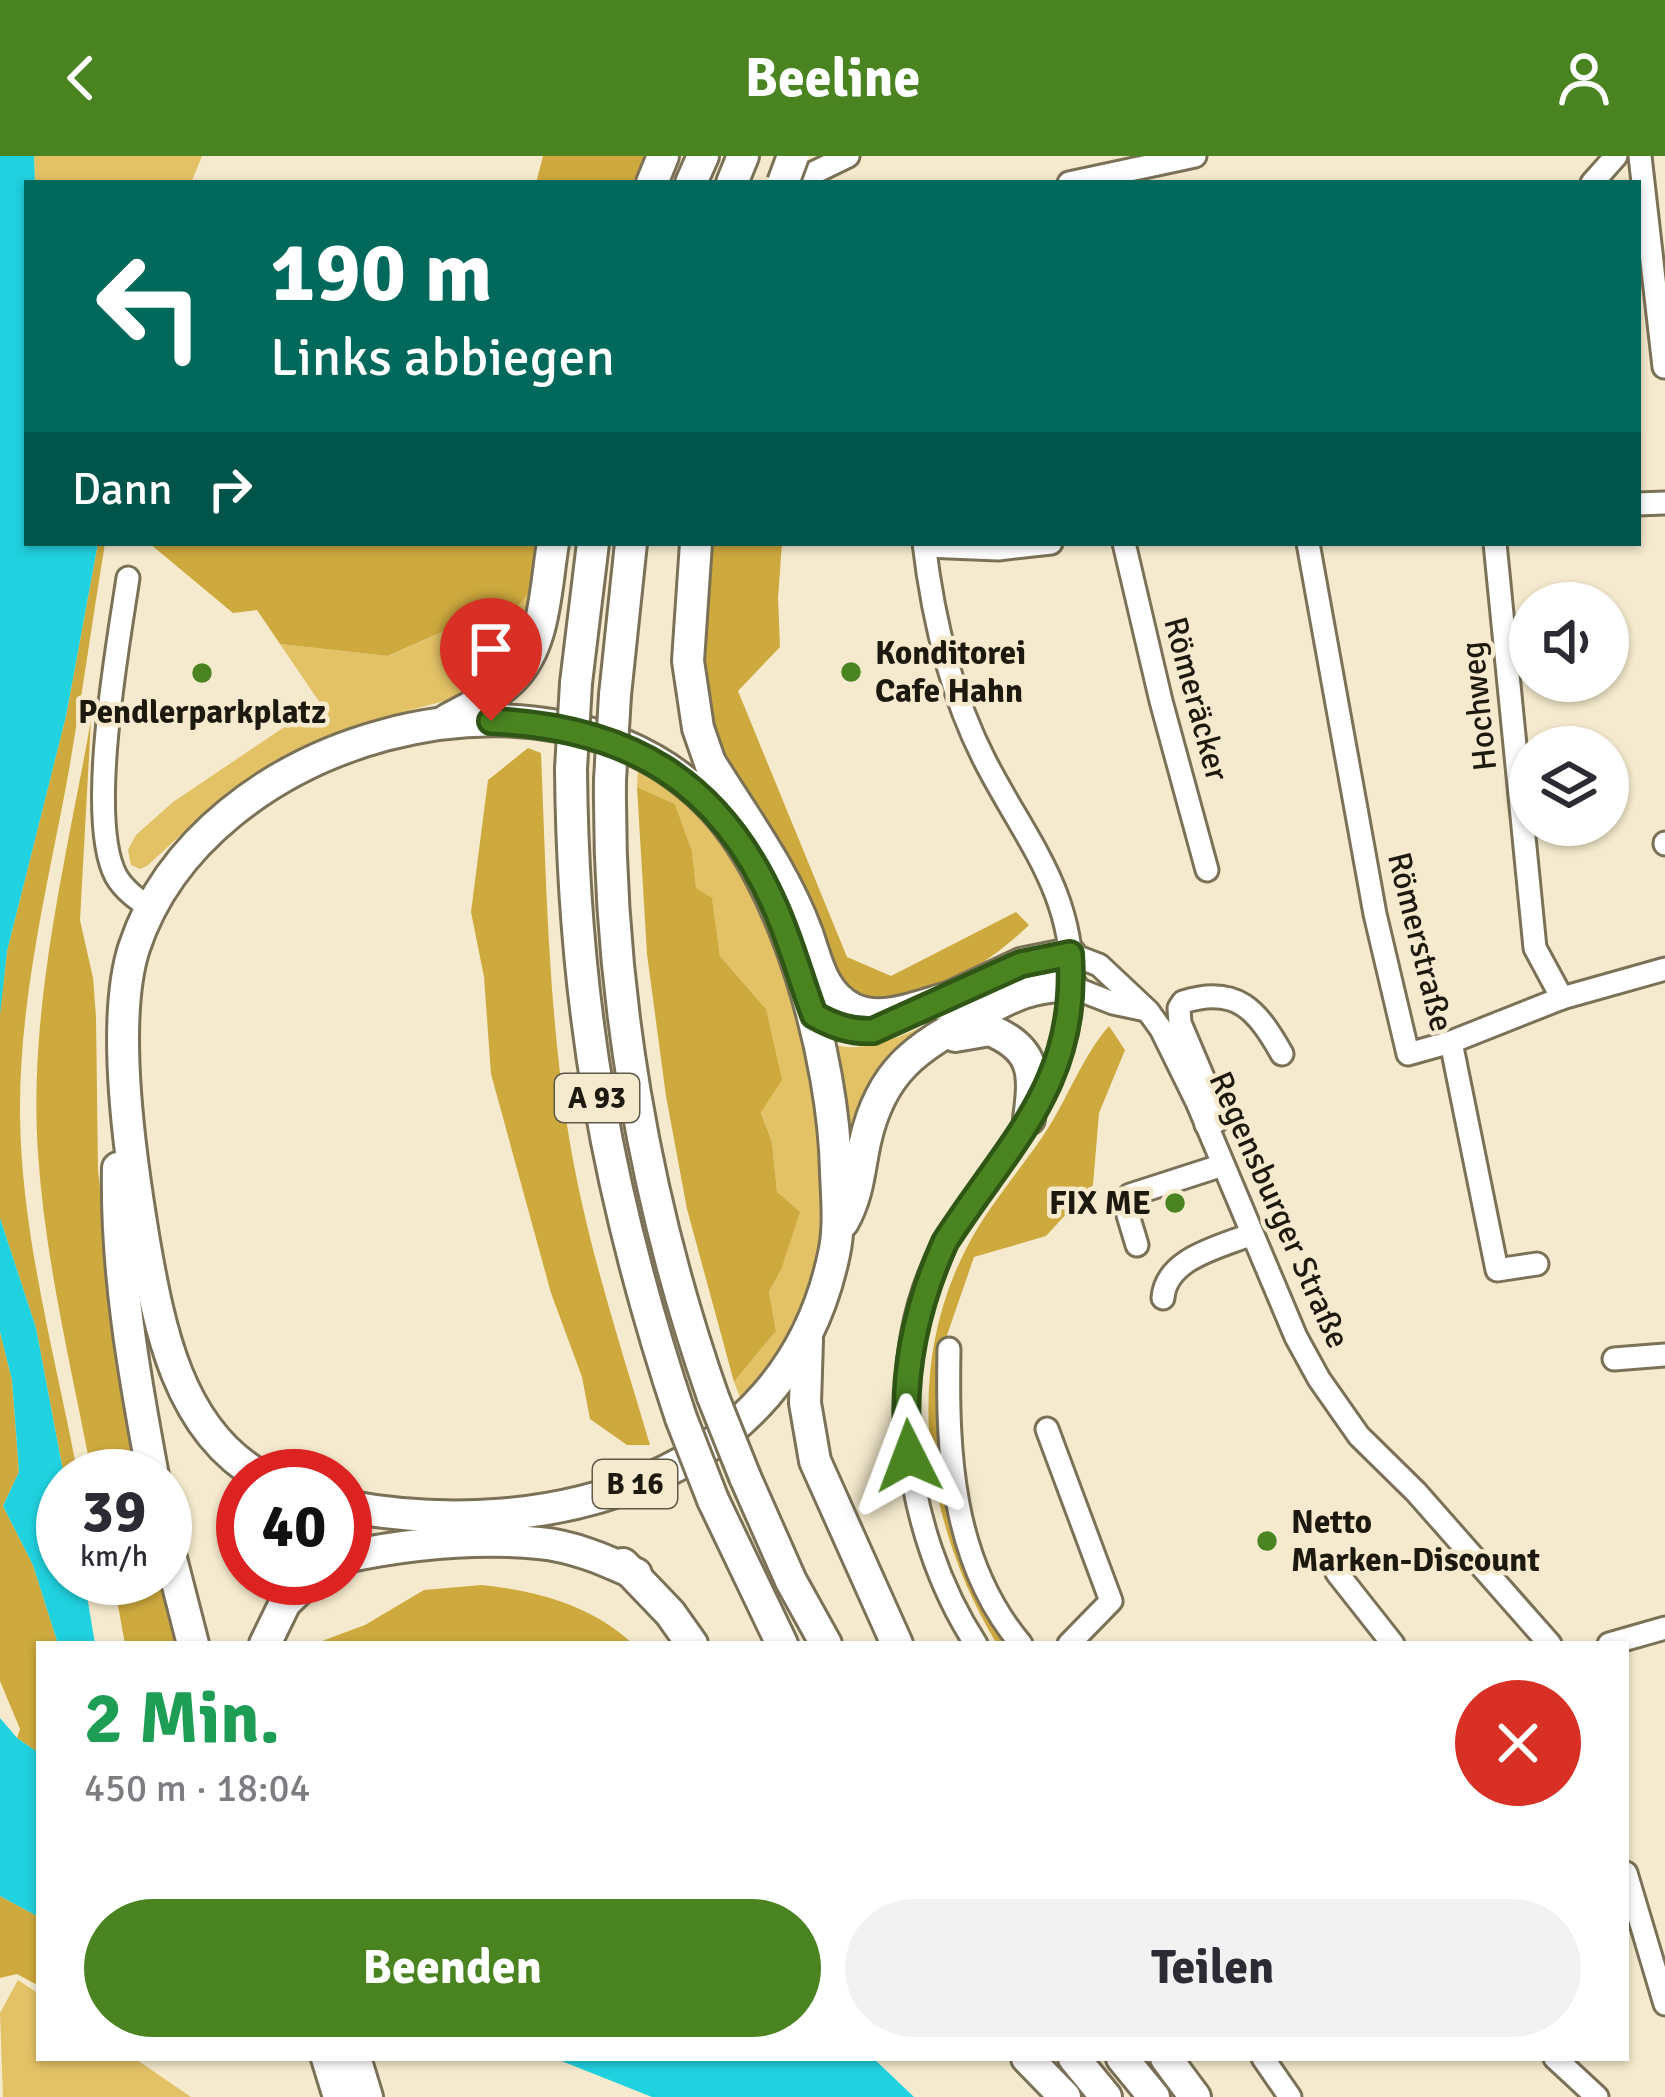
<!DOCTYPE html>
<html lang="de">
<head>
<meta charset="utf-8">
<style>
	body { margin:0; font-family:Signika,sans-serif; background:#f2f2f3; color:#2b2b33; height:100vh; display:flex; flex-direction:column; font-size:45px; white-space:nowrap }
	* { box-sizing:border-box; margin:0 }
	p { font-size:39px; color:#7c7c81 }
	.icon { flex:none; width:66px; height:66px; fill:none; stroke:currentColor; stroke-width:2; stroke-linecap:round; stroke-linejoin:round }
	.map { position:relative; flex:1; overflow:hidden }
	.sheet { position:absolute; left:36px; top:1485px; width:1593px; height:420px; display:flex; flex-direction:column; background:#fff; border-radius:0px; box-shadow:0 3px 9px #0004 }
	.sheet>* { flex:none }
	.banner { position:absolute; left:24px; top:24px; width:1617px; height:366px; border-radius:0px; box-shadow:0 3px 9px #0004; background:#00695c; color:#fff; overflow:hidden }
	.fabs { position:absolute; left:1509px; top:426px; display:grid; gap:24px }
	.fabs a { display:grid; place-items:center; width:120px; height:120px; border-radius:50%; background:#fff; box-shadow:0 3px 9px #0004; font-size:60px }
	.speed { position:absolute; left:36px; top:1293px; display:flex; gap:24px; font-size:60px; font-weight:700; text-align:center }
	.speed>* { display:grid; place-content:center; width:156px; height:156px; border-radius:50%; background:#fff; box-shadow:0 3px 9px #0004; line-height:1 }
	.speed small { font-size:30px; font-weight:400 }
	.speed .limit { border:18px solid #d22; background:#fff; color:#111 }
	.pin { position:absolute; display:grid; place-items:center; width:102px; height:102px; color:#fff; margin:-123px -51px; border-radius:50% 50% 50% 0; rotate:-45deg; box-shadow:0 0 12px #0007 }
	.pin .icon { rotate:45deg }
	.me { position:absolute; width:132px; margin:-66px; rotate:357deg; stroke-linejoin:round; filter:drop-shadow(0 0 9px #0008) }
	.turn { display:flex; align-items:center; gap:42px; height:252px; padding:0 48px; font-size:54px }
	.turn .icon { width:156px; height:156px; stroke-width:2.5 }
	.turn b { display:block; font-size:84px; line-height:102px }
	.then { display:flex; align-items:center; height:114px; padding:0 48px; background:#0003; gap:24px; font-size:45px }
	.round { display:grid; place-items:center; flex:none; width:126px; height:126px; border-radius:63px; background:#f2f2f3 }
	.head { display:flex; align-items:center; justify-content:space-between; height:204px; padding:0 48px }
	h1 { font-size:72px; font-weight:700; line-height:90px; color:#1e9e55 }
	.cta { display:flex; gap:24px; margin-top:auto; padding:24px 48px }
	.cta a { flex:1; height:138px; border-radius:72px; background:#498421; color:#fff; font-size:48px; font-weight:700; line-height:138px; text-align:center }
	.cta a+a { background:#f2f2f3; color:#2b2b33 }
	header { display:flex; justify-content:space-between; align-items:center; height:156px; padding:0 48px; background:#498421; color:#fff; font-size:54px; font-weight:700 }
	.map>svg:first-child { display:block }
</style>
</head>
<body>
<header><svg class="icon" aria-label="back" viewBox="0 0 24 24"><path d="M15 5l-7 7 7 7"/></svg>Beeline<svg class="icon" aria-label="person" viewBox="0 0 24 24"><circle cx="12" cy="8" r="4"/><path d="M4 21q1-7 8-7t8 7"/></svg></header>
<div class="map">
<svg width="1665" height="1941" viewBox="0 0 1665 1941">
	<rect width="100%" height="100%" fill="#f5eacd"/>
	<!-- green -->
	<g fill="#e3c266">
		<polygon points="34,0 202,0 191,27 35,27"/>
		<polygon points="539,425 533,460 509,515 474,537 381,562 327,586 199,662 147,710 140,713 131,709 128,694 136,679 173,646 320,547 280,488 389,500 444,475 504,467"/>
		<path d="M638 612C672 634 702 657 727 690 790 771 838 992 822 1094 812 1154 776 1199 742 1246L734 1226 776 1175 769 1136 781 1114 777 1037 772 986 761 955 766 853 720 800 712 743 696 733 692 695 675 648 637 631Z"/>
		<path d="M1012 823 887 904 860 947 852 990 833 888C878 906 971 844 1012 823Z"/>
		<polygon points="18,1824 39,1838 39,1902 134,1902 191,1941 3,1941 0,1857"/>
	</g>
	<!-- forest -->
	<g fill="#cea93e">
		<polygon points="543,0 644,0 633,27 536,27"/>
		<path d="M98 387H105C91 472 80 556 64 641 44 744 19 852 20 958 21 1079 56 1202 78 1320H64L36 1172 0 1062V854L7 795 66 560Z"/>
		<polygon points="149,387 545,387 539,425 504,467 444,475 388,500 280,488 257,454 233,457"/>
		<path d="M711 387H782L778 442 780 491 738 535 847 801 891 820 1016 756 1029 769C992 806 889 878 843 827 833 816 825 800 826 786 811 758 798 730 782 703 758 664 730 625 714 581 693 520 703 450 711 387Z"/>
		<path d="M91 564 80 764 93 822 96 861 98 1013 116 1188 138 1320H92C72 1213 45 1105 38 997 28 852 66 705 91 564Z"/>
		<path d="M528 592 541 597C546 719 548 841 566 962 582 1073 618 1181 650 1289H627L590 1263 582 1221 551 1137 491 918 484 821 471 756 488 624Z"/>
		<polygon points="637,631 675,648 692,695 696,732 712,742 720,800 766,853 782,924 761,956 772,986 777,1036 800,1056 781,1114 769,1136 776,1175 734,1226 687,1053 666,940 647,798"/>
		<path d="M1109 870 1125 894 1099 957 1093 1029 1046 1080 974 1101 945 1185 944 1318 1009 1488H997C926 1371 901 1219 966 1093 987 1052 1017 1018 1043 980 1067 945 1081 902 1109 870Z"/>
		<polygon points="0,1176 12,1224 19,1316 3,1350 33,1409 58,1488 39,1488 39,1597 17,1582 20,1573 0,1525"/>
		<polygon points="113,1422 161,1422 176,1488 125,1488"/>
		<path d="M482 1429C537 1435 591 1449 633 1488H314L365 1469 424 1434Z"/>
		<polygon points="0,1740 39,1761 39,1830 17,1818 0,1822"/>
	</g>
	<!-- water -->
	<g fill="#20d1df">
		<polygon points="0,0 34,0 35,27 27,27 27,387 98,387 66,560 7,795 0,859"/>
		<polygon points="0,1062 36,1172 64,1320 63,1422 84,1422 95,1488 58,1488 33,1409 3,1350 19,1316 12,1224 0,1176"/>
		<polygon points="0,1562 17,1582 39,1597 39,1761 0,1740"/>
		<polygon points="554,1902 873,1902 914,1941 652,1941"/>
	</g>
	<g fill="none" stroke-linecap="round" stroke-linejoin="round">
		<!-- minor casing -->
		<g stroke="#7b7157" stroke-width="27">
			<g id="minor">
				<polyline points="1640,0 1664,211"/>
				<polyline points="807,20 848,0"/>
				<polyline points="1069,27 1195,0"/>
				<polyline points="1592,27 1616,0"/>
				<polyline points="1638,348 1665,347"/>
				<path d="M924 387C933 463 950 537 985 605 1026 685 1074 735 1072 831 1071 931 999 1000 949 1080 877 1197 903 1377 976 1488"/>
				<polyline points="1124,387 1161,545 1207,714"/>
				<polyline points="1308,387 1375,758 1408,898 1451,886 1497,1114 1537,1108"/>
				<polyline points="1495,387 1535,792 1562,842"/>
				<polyline points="925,390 998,393 1051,387"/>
				<path d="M128 422C118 489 86 664 116 720 124 734 137 743 150 752"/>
				<polyline points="1665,687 1665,688"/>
				<polyline points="1070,798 1099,809 1148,855 1161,873 1197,946 1296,1181 1319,1223 1359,1280 1416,1336 1550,1488"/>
				<polyline points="1072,831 1113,847 1146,854"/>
				<polyline points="1451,886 1562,842 1665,813"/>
				<path d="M1206 969 1217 965 1219 959 1180 867 1179 852 1183 846C1237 829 1257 854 1282 898"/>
				<polyline points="1137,1089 1128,1059 1130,1039 1223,1009"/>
				<path d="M1163 1142C1166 1102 1220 1091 1252 1078"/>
				<path d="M949 1193C947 1296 951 1405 1021 1488"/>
				<polyline points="1614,1203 1665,1199"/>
				<polyline points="1047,1273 1111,1445 1069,1488"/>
				<polyline points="1337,1417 1393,1488"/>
				<polyline points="1609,1488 1665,1472"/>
				<polyline points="1626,1717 1665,1848"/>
				<polyline points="1263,1902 1290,1941"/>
				<polyline points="1555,1902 1597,1941"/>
			</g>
		</g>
		<!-- highway casing -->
		<g stroke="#7b7157" stroke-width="36">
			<g id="highway">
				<polyline points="652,27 663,0"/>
				<polyline points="691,27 703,0"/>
				<polyline points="732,27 743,0"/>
				<polyline points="696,387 688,505 698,572 717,627"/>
				<polyline points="576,527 593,387"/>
				<polyline points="615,539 631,387"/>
				<path d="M447 564C467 553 488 543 505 529 546 497 545 434 553 387"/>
				<path d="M711 608C746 664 784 715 807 777 817 805 822 838 853 853 882 867 922 849 951 841"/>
				<path d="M571 613C573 847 607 1040 681 1262"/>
				<path d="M610 624C608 832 644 1044 713 1241"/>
				<polyline points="936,848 1021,808 1070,798"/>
				<path d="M955 880 990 874C1036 893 1035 918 1029 963"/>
				<path d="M118 1012C116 1116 134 1218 153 1320"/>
				<path d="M843 1066C858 1040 859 1014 865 986 881 914 916 892 977 859 1008 842 1035 827 1072 831"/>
				<polyline points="807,1184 805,1247 815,1305 897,1488"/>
				<path d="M260 1320C178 1273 159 1171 144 1085 131 1007 110 867 134 792 203 581 544 484 706 644 787 723 834 905 836 1016 837 1043 840 1071 834 1098 787 1326 546 1388 345 1350"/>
				<polyline points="745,1321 791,1425 826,1488"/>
				<polyline points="713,1344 782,1488"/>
				<polyline points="165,1379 193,1488"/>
				<path d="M345 1401C407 1388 476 1381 539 1387 573 1390 605 1404 636 1418"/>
				<polyline points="623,1408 670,1457 692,1488"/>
				<polyline points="265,1488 285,1447 311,1422"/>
				<polyline points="327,1902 339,1941"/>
				<polyline points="355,1902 367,1941"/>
				<polyline points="1027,1902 1065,1941"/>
				<polyline points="1074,1902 1106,1941"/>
				<polyline points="1122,1902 1154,1941"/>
				<polyline points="1166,1902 1195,1941"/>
			</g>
		</g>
		<!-- minor -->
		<use href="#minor" stroke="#fff" stroke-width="21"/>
		<!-- highway -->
		<use href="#highway" stroke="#fff" stroke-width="30"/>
		<!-- highway-bridge casing -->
		<g stroke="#7b7157" stroke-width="36" stroke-linecap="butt">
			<g id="highway-bridge">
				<polyline points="783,27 793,0"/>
				<polyline points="571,613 576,527"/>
				<polyline points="610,624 615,539"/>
				<polyline points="713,1241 745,1321"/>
				<polyline points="681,1262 713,1344"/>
			</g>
		</g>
		<!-- highway-bridge -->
		<use href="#highway-bridge" stroke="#fff" stroke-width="30"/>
	</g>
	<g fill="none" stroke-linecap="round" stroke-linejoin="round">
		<!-- route casing -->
		<g stroke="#2f5615" stroke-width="30">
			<path id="route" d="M491 565C628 571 721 625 776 753 791 787 801 824 814 859 834 870 850 876 873 875L1021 808 1070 798C1079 928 1010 985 945 1086 914 1155 900 1226 909 1300"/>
		</g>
		<!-- route -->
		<use href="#route" stroke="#498421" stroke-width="21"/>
	</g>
	<!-- markers -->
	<g fill="#498421" stroke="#f5eacd" stroke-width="4.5">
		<circle cx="851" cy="516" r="12"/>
		<circle cx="202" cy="517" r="12"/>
		<circle cx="1175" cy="1047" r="12"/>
		<circle cx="1267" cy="1385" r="12"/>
	</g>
	<g text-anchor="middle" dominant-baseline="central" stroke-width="9" stroke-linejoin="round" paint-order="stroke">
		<!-- shield labels -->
		<g fill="#f5eacd" stroke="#5e5847" stroke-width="3">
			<rect x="555" y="918" width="84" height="48" rx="9"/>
			<rect x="593" y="1304" width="84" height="48" rx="9"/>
		</g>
		<g font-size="30" font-weight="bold" fill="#1d190e">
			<text x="597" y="942">A 93</text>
			<text x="635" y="1328">B 16</text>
		</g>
		<!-- poi labels -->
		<g font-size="33" font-weight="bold" fill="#1d190e" stroke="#f5eacd" text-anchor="start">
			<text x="875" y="497">Konditorei<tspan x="875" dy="38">Cafe Hahn</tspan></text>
			<text x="202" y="556" text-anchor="middle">Pendlerparkplatz</text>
			<text x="1151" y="1047" text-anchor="end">FIX ME</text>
			<text x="1291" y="1366">Netto<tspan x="1291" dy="38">Marken-Discount</tspan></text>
		</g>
		<!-- street labels -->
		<g font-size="33" fill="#1d190e" stroke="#f5eacd">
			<text transform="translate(1196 543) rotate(75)">Römeräcker</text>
			<text transform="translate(1479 550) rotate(-96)">Hochweg</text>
			<text transform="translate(1420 786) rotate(76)">Römerstraße</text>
			<text transform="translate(1279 1054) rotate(66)">Regensburger Straße</text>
		</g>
	</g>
</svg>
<div class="fabs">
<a><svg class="icon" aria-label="sound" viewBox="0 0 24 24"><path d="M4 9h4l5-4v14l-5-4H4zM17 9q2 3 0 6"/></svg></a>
<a><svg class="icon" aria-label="layers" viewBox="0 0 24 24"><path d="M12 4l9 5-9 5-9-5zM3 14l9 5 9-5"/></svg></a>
</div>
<div class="speed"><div>39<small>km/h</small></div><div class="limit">40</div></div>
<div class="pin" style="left:491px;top:565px;background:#d93025"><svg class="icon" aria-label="arrive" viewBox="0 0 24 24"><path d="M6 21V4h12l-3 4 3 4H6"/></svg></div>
<svg class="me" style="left:909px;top:1300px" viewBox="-20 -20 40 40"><path d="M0-17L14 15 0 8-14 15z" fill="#498421" stroke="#fff" stroke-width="4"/></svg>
<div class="banner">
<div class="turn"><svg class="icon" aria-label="left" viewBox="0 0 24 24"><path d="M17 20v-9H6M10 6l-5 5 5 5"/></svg><div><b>190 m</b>Links abbiegen</div></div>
<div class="then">Dann<svg class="icon" aria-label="right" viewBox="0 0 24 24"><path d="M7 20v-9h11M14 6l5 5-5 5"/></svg></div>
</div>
<section class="sheet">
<div class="head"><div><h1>2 Min.</h1><p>450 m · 18:04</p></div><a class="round" style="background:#d93025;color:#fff"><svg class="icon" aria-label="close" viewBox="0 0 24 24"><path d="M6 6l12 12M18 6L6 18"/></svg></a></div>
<div class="cta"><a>Beenden</a><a>Teilen</a></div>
</section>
</div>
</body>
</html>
